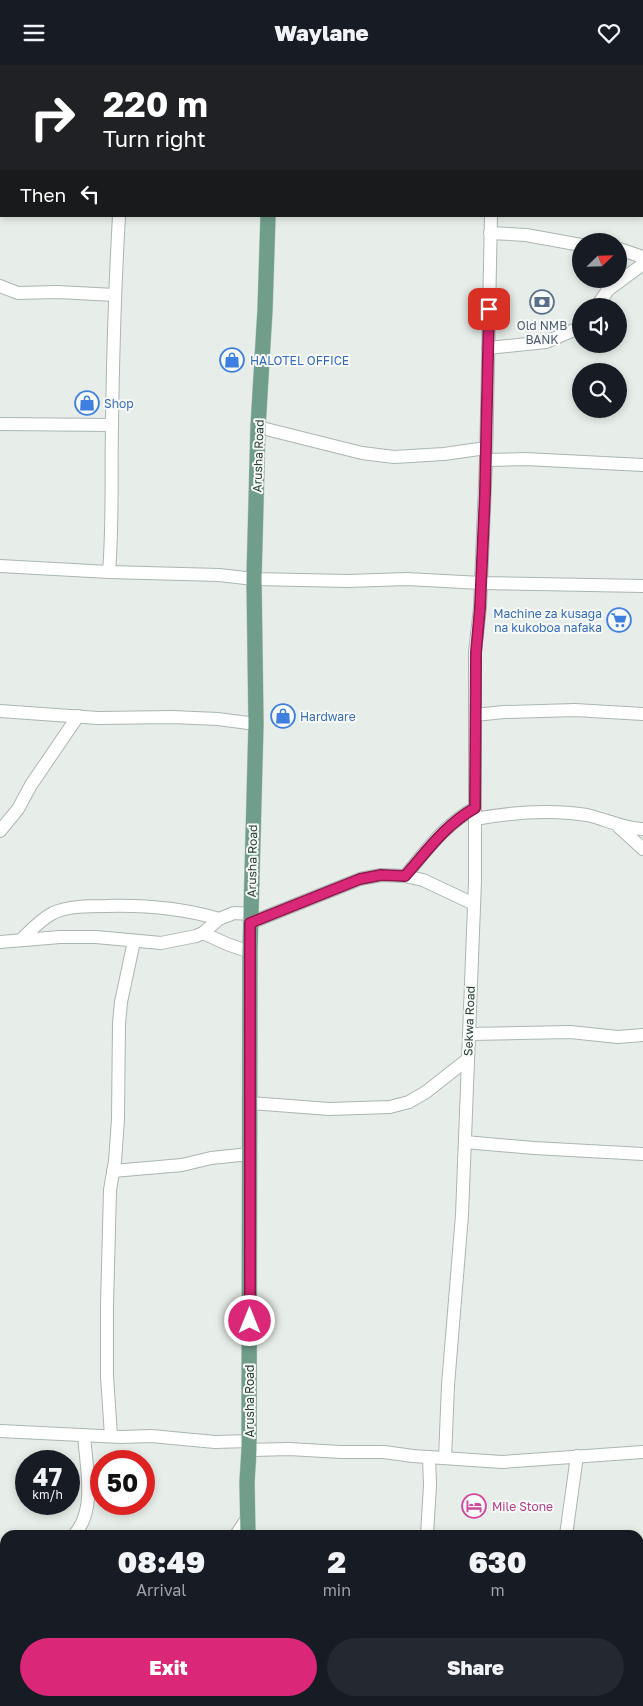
<!DOCTYPE html>
<html lang="en">
<head>
<meta charset="utf-8">
<style>
	body { margin:0; font-family:"Golos Text",sans-serif; background:#242831; color:#f1f3f6; height:100vh; display:flex; flex-direction:column; font-size:19px; white-space:nowrap }
	* { box-sizing:border-box; margin:0 }
	p { font-size:16px; color:#9ea1a6 }
	.icon { flex:none; width:28px; height:28px; fill:none; stroke:currentColor; stroke-width:2; stroke-linecap:round; stroke-linejoin:round }
	.map { position:relative; flex:1; overflow:hidden }
	.panel { position:absolute; left:0px; top:1465px; width:644px; height:176px; display:flex; flex-direction:column; background:#171b24; border-radius:15px 15px 0 0; box-shadow:0 2px 8px #0003 }
	.panel>* { flex:none }
	.top-card { position:absolute; left:0px; top:0px; width:644px; height:152px; box-shadow:0 2px 8px #0003; background:#202124; color:#fff; overflow:hidden }
	.needle { width:32px; rotate:67deg }
	.buttons { position:absolute; left:572px; top:168px; display:grid; gap:10px }
	.buttons a { display:grid; place-items:center; width:55px; height:55px; border-radius:50%; background:#171b24; box-shadow:0 2px 8px #0003; font-size:25px }
	.speed { position:absolute; left:15px; top:1385px; display:flex; gap:10px; font-size:25px; font-weight:700; text-align:center }
	.speed>* { display:grid; place-content:center; width:65px; height:65px; border-radius:50%; background:#171b24; box-shadow:0 2px 8px #0003; line-height:1 }
	.speed small { font-size:12px; font-weight:400 }
	.speed .limit { border:8px solid #d22; background:#fff; color:#111 }
	.pin { position:absolute; display:grid; place-items:center; width:42px; height:42px; color:#fff; margin:-21px; border-radius:10px; box-shadow:0 2px 8px #0006 }
	.me { position:absolute; width:55px; margin:-28px; rotate:0deg; stroke-linejoin:round; filter:drop-shadow(0 0 4px #0008) }
	.turn { display:flex; align-items:center; gap:18px; height:105px; padding:0 20px; font-size:22px }
	.turn .icon { width:65px; height:65px; stroke-width:2.5 }
	.turn b { display:block; font-size:35px; line-height:42px }
	.then { display:flex; align-items:center; height:48px; padding:0 20px; background:#0003; gap:10px; font-size:19px }
	.eta { display:flex; justify-content:space-evenly; align-items:center; height:85px; text-align:center }
	.eta b { font-size:30px; font-weight:800; line-height:35px }
	.cta { display:flex; gap:10px; margin-top:auto; padding:10px 20px }
	.cta a { flex:1; height:58px; border-radius:30px; background:#db2777; color:#fff; font-size:20px; font-weight:800; line-height:58px; text-align:center }
	.cta a+a { background:#242831; color:#f1f3f6 }
	header { display:flex; justify-content:space-between; align-items:center; height:65px; padding:0 20px; background:#171b24; font-size:22px; font-weight:800 }
	.map>svg:first-child { display:block }
</style>
</head>
<body>
<header><svg class="icon" aria-label="menu" viewBox="0 0 24 24"><path d="M4 6h16M4 12h16M4 18h16"/></svg>Waylane<svg class="icon" aria-label="heart" viewBox="0 0 24 24"><path d="M12 20l-8-8c-3-5 5-10 8-4 3-6 11-1 8 4z"/></svg></header>
<div class="map">
<svg width="643" height="1641" viewBox="0 0 643 1641">
	<rect width="100%" height="100%" fill="#e7eee9"/>
	<g fill="none" stroke-linecap="round" stroke-linejoin="round">
		<!-- minor casing -->
		<g stroke="#aab6af" stroke-width="14">
			<g id="minor">
				<polyline points="95,0 103,1"/>
				<polyline points="121,1 121,0"/>
				<polyline points="493,1 493,0"/>
				<polyline points="642,56 643,56"/>
				<polyline points="490,168 526,170 581,180"/>
				<polyline points="619,184 643,192"/>
				<polyline points="0,221 18,228 57,227 115,230"/>
				<polyline points="597,241 608,225 643,199"/>
				<polyline points="488,283 546,277 581,262"/>
				<polyline points="0,359 112,360"/>
				<polyline points="258,362 362,388 394,392 444,389 486,383"/>
				<polyline points="486,395 525,394 643,400"/>
				<polyline points="0,501 109,507 219,510 254,514 348,516 407,514 481,518 643,521"/>
				<path d="M109 507C113 457 111 408 112 358 113 289 115 220 119 151"/>
				<polyline points="0,646 98,653 172,652 218,654 256,659"/>
				<polyline points="475,650 504,647 575,645 643,649"/>
				<path d="M475 754C513 747 549 744 587 750 606 754 623 764 643 764"/>
				<polyline points="619,762 643,784"/>
				<polyline points="0,766 18,744 31,720 78,651"/>
				<path d="M405 811C427 785 444 760 475 743"/>
				<polyline points="250,858 360,814 381,810 405,811 423,815 474,839"/>
				<polyline points="203,868 227,879 250,887"/>
				<path d="M21 875C31 865 40 855 53 848 68 841 89 841 106 841 145 840 182 843 219 854"/>
				<polyline points="0,877 60,872 96,872 161,878 196,871 203,868 219,854 234,848 251,849"/>
				<polyline points="469,969 570,967 618,972 643,970"/>
				<polyline points="250,1038 329,1044 390,1042 409,1037 426,1027 468,994"/>
				<polyline points="465,1077 534,1083 643,1089"/>
				<polyline points="113,1106 182,1100 211,1093 250,1089"/>
				<polyline points="0,1366 121,1372 151,1371 215,1377 249,1376"/>
				<polyline points="111,1371 107,1311 107,1241 110,1125 115,1096 118,1054 119,959 121,937 134,876"/>
				<polyline points="249,1385 289,1384 341,1387 384,1387 413,1391 502,1397 643,1387"/>
				<polyline points="445,1393 448,1320 462,1150 475,816 475,587 480,543 486,395 491,151"/>
				<path d="M74 1470C97 1445 86 1402 84 1370"/>
				<polyline points="236,1470 248,1452"/>
				<polyline points="427,1470 430,1420 429,1392"/>
				<polyline points="566,1470 577,1391"/>
				<polyline points="0,1501 5,1501"/>
				<polyline points="0,1534 5,1530"/>
				<polyline points="141,1641 145,1636"/>
				<polyline points="383,1641 385,1636"/>
				<polyline points="537,1641 537,1636"/>
			</g>
		</g>
		<!-- major casing -->
		<g stroke="#c3c9c6" stroke-width="16">
			<g id="major">
				<polyline points="269,1 269,0"/>
				<polyline points="248,1470 247,1417 249,1385 250,887 256,659 254,514 258,362 265,245 268,151"/>
				<polyline points="260,1636 260,1641"/>
			</g>
		</g>
		<!-- minor -->
		<use href="#minor" stroke="#fff" stroke-width="12"/>
		<!-- major -->
		<use href="#major" stroke="#709e8a" stroke-width="15"/>
	</g>
	<g fill="none" stroke-linecap="round" stroke-linejoin="round">
		<!-- route casing -->
		<g stroke="#8e194d" stroke-width="12">
			<path id="route" d="M250 1256V858L360 814 381 810 405 811C427 786 445 760 475 743L476 587 480 543 485 428 489 244"/>
		</g>
		<!-- route -->
		<use href="#route" stroke="#db2777" stroke-width="9"/>
	</g>
	<!-- icons -->
	<defs>
		<g id="bank-ring" transform="scale(1.25)"><circle r="9.5" fill="#f7faf8" stroke="#5c6f8a" stroke-width="1.5"/><path d="M-6-4H6V4H-6ZM0-2.3a2.3 2.3 0 1 0 0 4.6a2.3 2.3 0 1 0 0-4.6Z" fill="#5c6f8a"/></g>
		<g id="shop-ring" transform="scale(1.25)"><circle r="9.5" fill="#f7faf8" stroke="#3f7fe0" stroke-width="1.5"/><path d="M-5-2.5h2.3a2.7 3.5 0 0 1 5.4 0H5L5.5 6h-11ZM-1.5-2.5h3a1.5 2.3 0 0 0-3 0Z" fill="#3f7fe0"/></g>
		<g id="supermarket-ring" transform="scale(1.25)"><circle r="9.5" fill="#f7faf8" stroke="#3f7fe0" stroke-width="1.5"/><path d="M-6-5.5h2.5l.6 2H6L4.5 2H-2.5L-4.4-4H-6ZM-1.5 3.2a1.3 1.3 0 1 0 .1 0ZM3 3.2a1.3 1.3 0 1 0 .1 0Z" fill="#3f7fe0"/></g>
		<g id="hotel-ring" transform="scale(1.25)"><circle r="9.5" fill="#f7faf8" stroke="#d1479c" stroke-width="1.5"/><path d="M-6-4.5h1.5V1H6V5H4.5V3h-9V5H-6ZM-4 0a1.8 1.8 0 1 1 3.6 0ZM.5 0V-2.5h3Q6-2.5 6 0Z" fill="#d1479c"/></g>
	</defs>
	<g fill-rule="evenodd">
		<use href="#bank-ring" x="542" y="237"/>
		<use href="#shop-ring" x="232" y="295"/>
		<use href="#shop-ring" x="87" y="338"/>
		<use href="#supermarket-ring" x="619" y="555"/>
		<use href="#shop-ring" x="283" y="651"/>
		<use href="#hotel-ring" x="474" y="1441"/>
	</g>
	<g text-anchor="middle" dominant-baseline="central" stroke-width="4" stroke-linejoin="round" paint-order="stroke">
		<!-- service labels -->
		<g font-size="12" fill="#4e5e75" stroke="#f7faf8">
			<text x="542" y="260">Old NMB<tspan x="542" dy="14">BANK</tspan></text>
		</g>
		<!-- shop labels -->
		<g font-size="12" fill="#366cbe" stroke="#f7faf8" text-anchor="start">
			<text x="250" y="295">HALOTEL OFFICE</text>
			<text x="104" y="338">Shop</text>
			<text x="602" y="548" text-anchor="end">Machine za kusaga<tspan x="602" dy="14">na kukoboa nafaka</tspan></text>
			<text x="300" y="651">Hardware</text>
		</g>
		<!-- street labels -->
		<g font-size="12" fill="#273e34" stroke="#f7faf8">
			<text transform="translate(258 391) rotate(-88)">Arusha Road</text>
			<text transform="translate(252 796) rotate(-89)">Arusha Road</text>
			<text transform="translate(469 956) rotate(-88)">Sekwa Road</text>
			<text transform="translate(249 1336) rotate(-90)">Arusha Road</text>
		</g>
		<!-- hotel labels -->
		<g font-size="12" fill="#b23c85" stroke="#f7faf8" text-anchor="start">
			<text x="492" y="1441">Mile Stone</text>
		</g>
	</g>
</svg>
<div class="buttons">
<a><svg class="needle" viewBox="-14 -14 28 28"><path d="M0-13l5 13h-10z" fill="#e53935"/><path d="M0 13l5-13h-10z" fill="#9ea1a6"/></svg></a>
<a><svg class="icon" aria-label="sound" viewBox="0 0 24 24"><path d="M4 9h4l5-4v14l-5-4H4zM17 9q2 3 0 6"/></svg></a>
<a><svg class="icon" aria-label="search" viewBox="0 0 24 24"><circle cx="10" cy="10" r="6"/><path d="M15 15l6 6"/></svg></a>
</div>
<div class="speed"><div>47<small>km/h</small></div><div class="limit">50</div></div>
<div class="pin" style="left:489px;top:244px;background:#d93025"><svg class="icon" aria-label="arrive" viewBox="0 0 24 24"><path d="M6 21V4h12l-3 4 3 4H6"/></svg></div>
<svg class="me" style="left:250px;top:1256px" viewBox="-20 -20 40 40"><circle r="17" fill="#db2777" stroke="#fff" stroke-width="3"/><path d="M0-11L8 9 0 5-8 9z" fill="#fff"/></svg>
<div class="top-card">
<div class="turn"><svg class="icon" aria-label="right" viewBox="0 0 24 24"><path d="M7 20v-9h11M14 6l5 5-5 5"/></svg><div><b>220 m</b>Turn right</div></div>
<div class="then">Then<svg class="icon" aria-label="left" viewBox="0 0 24 24"><path d="M17 20v-9H6M10 6l-5 5 5 5"/></svg></div>
</div>
<section class="panel">
<div class="eta">
<div><b>08:49</b><p>Arrival</p></div>
<div><b>2</b><p>min</p></div>
<div><b>630</b><p>m</p></div>
</div>
<div class="cta"><a>Exit</a><a>Share</a></div>
</section>
</div>
</body>
</html>
